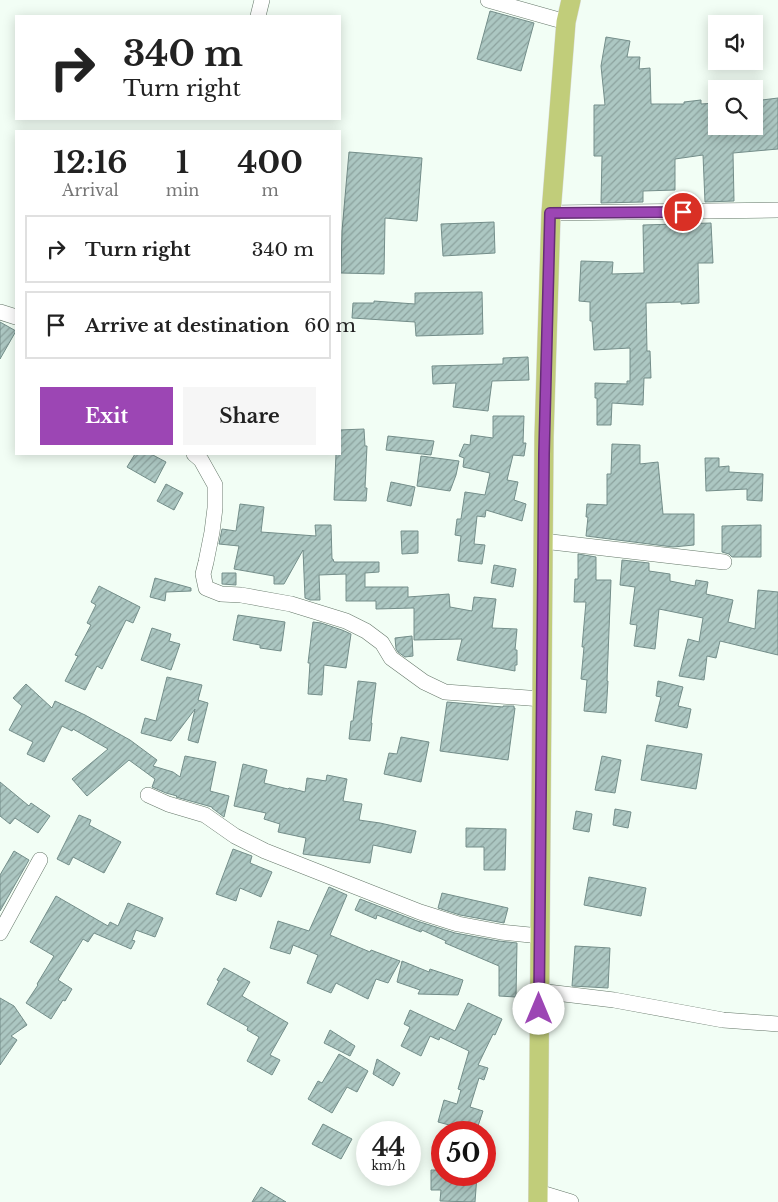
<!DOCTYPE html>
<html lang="en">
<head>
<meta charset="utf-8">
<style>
	body { margin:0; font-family:"Libre Baskerville",serif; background:#f6f6f6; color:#222; height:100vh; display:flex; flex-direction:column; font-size:19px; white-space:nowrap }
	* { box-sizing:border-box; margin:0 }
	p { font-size:16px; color:#767676 }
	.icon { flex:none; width:28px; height:28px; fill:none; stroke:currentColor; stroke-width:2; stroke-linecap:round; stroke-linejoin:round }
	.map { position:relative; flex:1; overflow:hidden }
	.panel { position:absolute; left:15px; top:130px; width:326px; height:325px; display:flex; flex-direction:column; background:#fff; border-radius:0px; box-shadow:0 2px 12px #0003 }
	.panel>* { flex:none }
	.guide { position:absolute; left:15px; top:15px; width:326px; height:105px; border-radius:0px; box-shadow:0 2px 12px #0003; background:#fff; color:#222; overflow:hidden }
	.fabs { position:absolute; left:708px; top:15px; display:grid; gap:10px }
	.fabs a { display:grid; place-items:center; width:55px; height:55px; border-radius:0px; background:#fff; box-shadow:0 2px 12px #0003; font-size:25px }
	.speed { position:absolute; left:356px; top:1121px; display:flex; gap:10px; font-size:25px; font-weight:700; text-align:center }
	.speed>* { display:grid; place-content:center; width:65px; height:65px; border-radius:50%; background:#fff; box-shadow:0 2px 12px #0003; line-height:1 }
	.speed small { font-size:12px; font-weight:400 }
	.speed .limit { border:8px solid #d22; background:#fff; color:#111 }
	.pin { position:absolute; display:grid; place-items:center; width:42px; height:42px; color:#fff; margin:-21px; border:2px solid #fff; border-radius:50%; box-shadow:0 1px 5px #0007 }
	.me { position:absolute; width:55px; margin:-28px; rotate:0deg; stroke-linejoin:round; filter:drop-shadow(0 0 4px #0008) }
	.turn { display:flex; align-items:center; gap:18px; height:105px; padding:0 25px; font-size:22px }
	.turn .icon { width:65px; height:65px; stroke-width:2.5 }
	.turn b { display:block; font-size:35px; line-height:42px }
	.eta { display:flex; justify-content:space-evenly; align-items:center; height:85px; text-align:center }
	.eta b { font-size:30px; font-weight:700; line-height:35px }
	.button { display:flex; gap:10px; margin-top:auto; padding:10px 25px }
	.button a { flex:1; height:58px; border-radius:0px; background:#9c46b4; color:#fff; font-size:20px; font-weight:700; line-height:58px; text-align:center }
	.button a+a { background:#f6f6f6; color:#222 }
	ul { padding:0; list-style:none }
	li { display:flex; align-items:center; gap:15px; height:68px; margin:0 10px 8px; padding:0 15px; border:2px solid #e0e0e0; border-radius:0px }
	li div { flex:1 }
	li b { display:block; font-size:19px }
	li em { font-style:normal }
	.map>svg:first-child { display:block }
</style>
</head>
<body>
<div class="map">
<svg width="778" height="1202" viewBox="0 0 778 1202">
	<defs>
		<pattern id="building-hatch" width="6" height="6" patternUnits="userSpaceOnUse" patternTransform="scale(1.25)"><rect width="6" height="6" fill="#acc7c2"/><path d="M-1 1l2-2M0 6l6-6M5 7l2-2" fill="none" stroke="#8ca29e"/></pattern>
	</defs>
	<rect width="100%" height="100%" fill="#f2fef5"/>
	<!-- building -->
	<g fill="url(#building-hatch)" stroke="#748e8a">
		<polygon points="490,11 534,23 521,71 477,59"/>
		<polygon points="606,37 630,41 627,57 640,57 639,69 650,68 651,104 684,104 684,102 701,100 701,104 716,103 716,131 754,128 754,101 778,98 778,149 733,153 734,201 705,202 703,155 675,159 675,190 643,191 643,202 601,203 602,156 594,156 594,105 605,105 601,66"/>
		<polygon points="349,152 422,158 417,221 385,218 384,274 341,273 342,231"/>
		<polygon points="494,222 495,253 443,256 441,224"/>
		<polygon points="711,223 713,263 698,263 699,303 681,304 681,302 646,303 647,351 650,351 651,378 644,378 643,405 612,403 611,425 597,425 597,398 595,398 595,383 627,384 627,381 630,381 630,348 594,350 592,321 590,321 590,302 579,301 581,261 613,262 612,274 644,273 643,225"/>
		<polygon points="482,292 483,334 416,336 415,322 352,318 353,303 374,303 374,301 415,304 415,293"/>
		<polygon points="0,322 16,331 0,359"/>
		<polygon points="528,357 529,380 492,381 488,411 453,407 456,383 433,384 432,366 503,364 503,358"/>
		<polygon points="493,416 524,416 523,443 526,443 524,456 513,455 507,480 518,482 514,500 526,504 522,521 486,510 485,517 477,516 474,544 485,545 482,564 458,561 461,536 455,535 457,519 461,519 465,492 485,495 490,473 463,467 464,458 459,456 464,444 470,445 471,435 493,438"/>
		<polygon points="364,429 365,446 367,446 365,488 367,488 366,501 334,500 336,454 340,454 340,430"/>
		<polygon points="388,436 434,441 431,455 386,450"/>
		<polygon points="612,444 640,445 640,464 658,462 663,514 694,514 694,545 673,547 586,536 588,517 586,517 587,504 607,505 607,474 611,474"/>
		<polygon points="135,454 151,454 166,462 155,483 127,467"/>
		<polygon points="421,456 459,461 456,475 450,491 417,486"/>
		<polygon points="705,458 719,458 719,467 729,466 729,472 763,474 762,501 747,500 747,489 706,491"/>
		<polygon points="391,482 415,487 411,506 387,501"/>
		<polygon points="166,484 183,493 174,510 157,501"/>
		<polygon points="240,504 264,507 261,532 316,536 315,525 331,525 332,559 333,559 334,562 379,562 379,572 365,573 365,587 408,587 408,597 449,594 450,607 472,611 474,597 496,599 492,628 517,629 515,650 517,650 517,665 515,665 515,671 457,660 462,639 414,640 414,608 376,609 376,601 346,601 346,574 319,575 320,600 310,600 305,598 303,550 284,584 274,584 274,576 234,569 239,546 219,544 222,529 236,531"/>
		<polygon points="761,525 761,557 732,557 729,554 722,552 722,526"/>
		<polygon points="401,531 418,531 418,553 402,554"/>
		<polygon points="578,554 596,557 596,580 611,580 607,681 608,681 606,713 584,711 587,680 581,679 584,647 582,647 586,602 574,602 575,579 578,579"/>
		<polygon points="622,560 649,563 649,571 670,574 670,581 695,586 696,580 708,582 706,594 733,600 728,622 755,629 758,590 778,592 778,655 720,641 716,658 707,656 704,680 679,676 688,639 699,642 703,618 659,609 655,649 634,646 637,625 630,624 635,587 620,585"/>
		<polygon points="494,565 516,569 513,587 491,583"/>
		<polygon points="222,573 236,573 236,585 222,584"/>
		<polygon points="155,578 191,588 191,591 166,592 165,601 150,597"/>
		<polygon points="99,586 140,607 133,623 126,620 102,669 97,666 85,690 65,681 78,656 75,655 91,625 87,623 96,605 91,602"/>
		<polygon points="238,615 285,622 281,651 260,648 260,645 233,640"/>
		<polygon points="313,622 321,623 342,630 351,634 346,668 324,665 322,695 308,694 310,663 308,663"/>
		<polygon points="152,628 171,634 169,641 180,644 171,670 141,660"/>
		<polygon points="412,636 413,656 405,657 398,652 396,649 395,638"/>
		<polygon points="167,677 202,685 198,700 208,703 198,743 188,740 195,709 171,741 141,733 145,718 156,721"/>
		<polygon points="358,681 376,683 371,723 372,723 370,741 349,739 351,721 353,721"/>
		<polygon points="658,681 683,687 678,706 691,709 687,728 655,721 661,697 656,696"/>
		<polygon points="26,684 52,708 55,701 85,715 130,740 157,760 153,766 173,772 180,777 185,756 216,762 210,791 229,796 224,817 212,808 212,807 176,797 177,796 166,793 152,787 155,779 129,760 87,796 72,779 108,749 73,729 72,731 62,726 44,762 27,754 33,742 9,730 22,706 13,698"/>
		<polygon points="447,702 503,707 503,706 514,706 514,708 515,708 508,760 440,751"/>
		<polygon points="401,737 429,742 421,782 384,774 389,753 397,754"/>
		<polygon points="647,745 702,754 696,789 641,780"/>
		<polygon points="602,756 621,760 615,793 595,790"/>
		<polygon points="243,764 267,770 264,783 288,789 289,788 305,792 307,778 326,781 327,775 347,779 343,801 362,804 359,820 380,823 416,831 411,853 373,845 370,863 303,854 306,838 278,832 280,824 264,819 266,813 234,806"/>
		<polygon points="0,782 29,806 31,803 50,816 38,833 15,818 10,824 0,816"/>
		<polygon points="615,809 631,812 628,828 613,825"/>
		<polygon points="576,811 592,814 589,832 573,829"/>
		<polygon points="79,815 91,820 89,825 121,842 104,873 73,857 69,865 57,859"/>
		<polygon points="466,828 506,829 505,870 484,870 484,847 466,847"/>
		<polygon points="233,849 252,856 250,863 272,872 261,897 240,888 236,901 216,894"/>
		<polygon points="14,851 29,860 0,911 0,875"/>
		<polygon points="589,877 646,888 641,916 584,905"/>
		<polygon points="329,887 347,895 330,935 370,952 371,950 400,961 388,983 376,979 368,999 336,983 331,993 307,983 318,955 293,945 290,954 270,948 278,921 309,931"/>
		<polygon points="442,893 508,908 504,923 460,915 438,908"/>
		<polygon points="56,896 108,926 110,922 118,926 128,903 163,918 155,937 136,930 132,940 135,941 131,949 94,933 88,942 83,939 58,980 72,989 65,1001 63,1000 51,1019 26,1003 38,985 37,984 54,956 30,942"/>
		<polygon points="360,899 417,921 455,933 499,941 517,943 516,997 499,996 499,966 445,943 446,941 422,930 421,932 377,915 376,919 355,910"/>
		<polygon points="575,946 610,948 608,988 572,986"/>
		<polygon points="402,961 429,972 430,969 463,980 458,995 418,994 420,990 397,982"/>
		<polygon points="224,968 250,982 242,996 288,1023 270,1055 280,1060 272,1075 247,1061 259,1037 247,1030 248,1027 207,1004 219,981 217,980"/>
		<polygon points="0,998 14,1006 27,1025 11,1036 17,1040 0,1065"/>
		<polygon points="468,1003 502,1019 495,1035 493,1034 478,1065 488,1068 484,1080 479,1078 470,1107 483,1111 476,1132 438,1122 444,1100 457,1104 461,1090 458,1089 469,1051 440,1037 439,1040 430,1036 421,1056 401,1046 410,1027 404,1024 410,1010 455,1031"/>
		<polygon points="330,1030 355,1046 350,1056 324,1043"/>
		<polygon points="339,1054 368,1071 357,1092 347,1087 332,1113 308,1099 318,1081 322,1083"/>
		<polygon points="377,1059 400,1073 393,1086 373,1074"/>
		<polygon points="323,1124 352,1139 341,1159 312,1144"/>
		<polygon points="431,1170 442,1170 442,1175 477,1175 475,1202 440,1201 441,1190 431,1190"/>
		<polygon points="261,1187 286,1202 252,1202"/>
	</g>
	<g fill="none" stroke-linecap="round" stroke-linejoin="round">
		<!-- minor casing -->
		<g stroke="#657769" stroke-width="16">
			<g id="minor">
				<polyline points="488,0 566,22"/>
				<polyline points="258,16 262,0"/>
				<polyline points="551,213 778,210"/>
				<polyline points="0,312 16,317"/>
				<polyline points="194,454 201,460 215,485 215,508 212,532 206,562 203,574 206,588 221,594 241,595 291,604 346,621 366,631 382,643 391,658 424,682 445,692 542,699"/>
				<polyline points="543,541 724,562"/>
				<polyline points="148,795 168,804 205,815 235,836 265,851 420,912 458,924 501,932 540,936"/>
				<polyline points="0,933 40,860"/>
				<polyline points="539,991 614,1000 723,1020 778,1024"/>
				<polyline points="538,1192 571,1202"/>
			</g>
		</g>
		<!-- major casing -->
		<g stroke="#dadbda" stroke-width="20">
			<polyline id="major" points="538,1202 544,437 551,213 566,22 571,0"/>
		</g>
		<!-- minor -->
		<use href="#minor" stroke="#fff" stroke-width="15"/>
		<!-- major -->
		<use href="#major" stroke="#c1cd7a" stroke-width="19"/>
	</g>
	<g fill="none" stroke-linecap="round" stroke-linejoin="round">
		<!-- route casing -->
		<g stroke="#652e75" stroke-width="12">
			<polyline id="route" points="539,1009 544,454 550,213 683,212"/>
		</g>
		<!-- route -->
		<use href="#route" stroke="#9c46b4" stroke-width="9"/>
	</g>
</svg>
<div class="fabs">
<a><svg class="icon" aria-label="sound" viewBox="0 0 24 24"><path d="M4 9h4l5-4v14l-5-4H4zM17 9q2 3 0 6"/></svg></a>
<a><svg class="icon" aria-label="search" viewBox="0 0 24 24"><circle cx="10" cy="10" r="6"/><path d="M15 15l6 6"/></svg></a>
</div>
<div class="speed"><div>44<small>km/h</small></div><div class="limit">50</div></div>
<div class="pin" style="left:683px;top:212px;background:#d93025"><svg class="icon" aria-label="arrive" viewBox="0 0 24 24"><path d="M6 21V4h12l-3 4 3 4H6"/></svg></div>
<svg class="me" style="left:539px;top:1009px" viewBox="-20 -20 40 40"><circle r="19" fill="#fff"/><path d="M0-13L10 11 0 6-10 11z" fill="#9c46b4"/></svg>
<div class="guide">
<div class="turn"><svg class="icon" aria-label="right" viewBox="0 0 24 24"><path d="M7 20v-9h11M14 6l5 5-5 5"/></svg><div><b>340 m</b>Turn right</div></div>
</div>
<section class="panel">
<div class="eta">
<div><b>12:16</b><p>Arrival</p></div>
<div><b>1</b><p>min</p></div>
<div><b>400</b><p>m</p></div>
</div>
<ul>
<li><svg class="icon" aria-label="right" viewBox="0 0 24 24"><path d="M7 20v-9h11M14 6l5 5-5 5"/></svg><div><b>Turn right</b></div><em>340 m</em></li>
<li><svg class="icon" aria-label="arrive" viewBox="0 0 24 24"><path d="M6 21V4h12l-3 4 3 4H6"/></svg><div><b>Arrive at destination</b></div><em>60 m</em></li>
</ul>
<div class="button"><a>Exit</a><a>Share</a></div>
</section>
</div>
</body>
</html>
